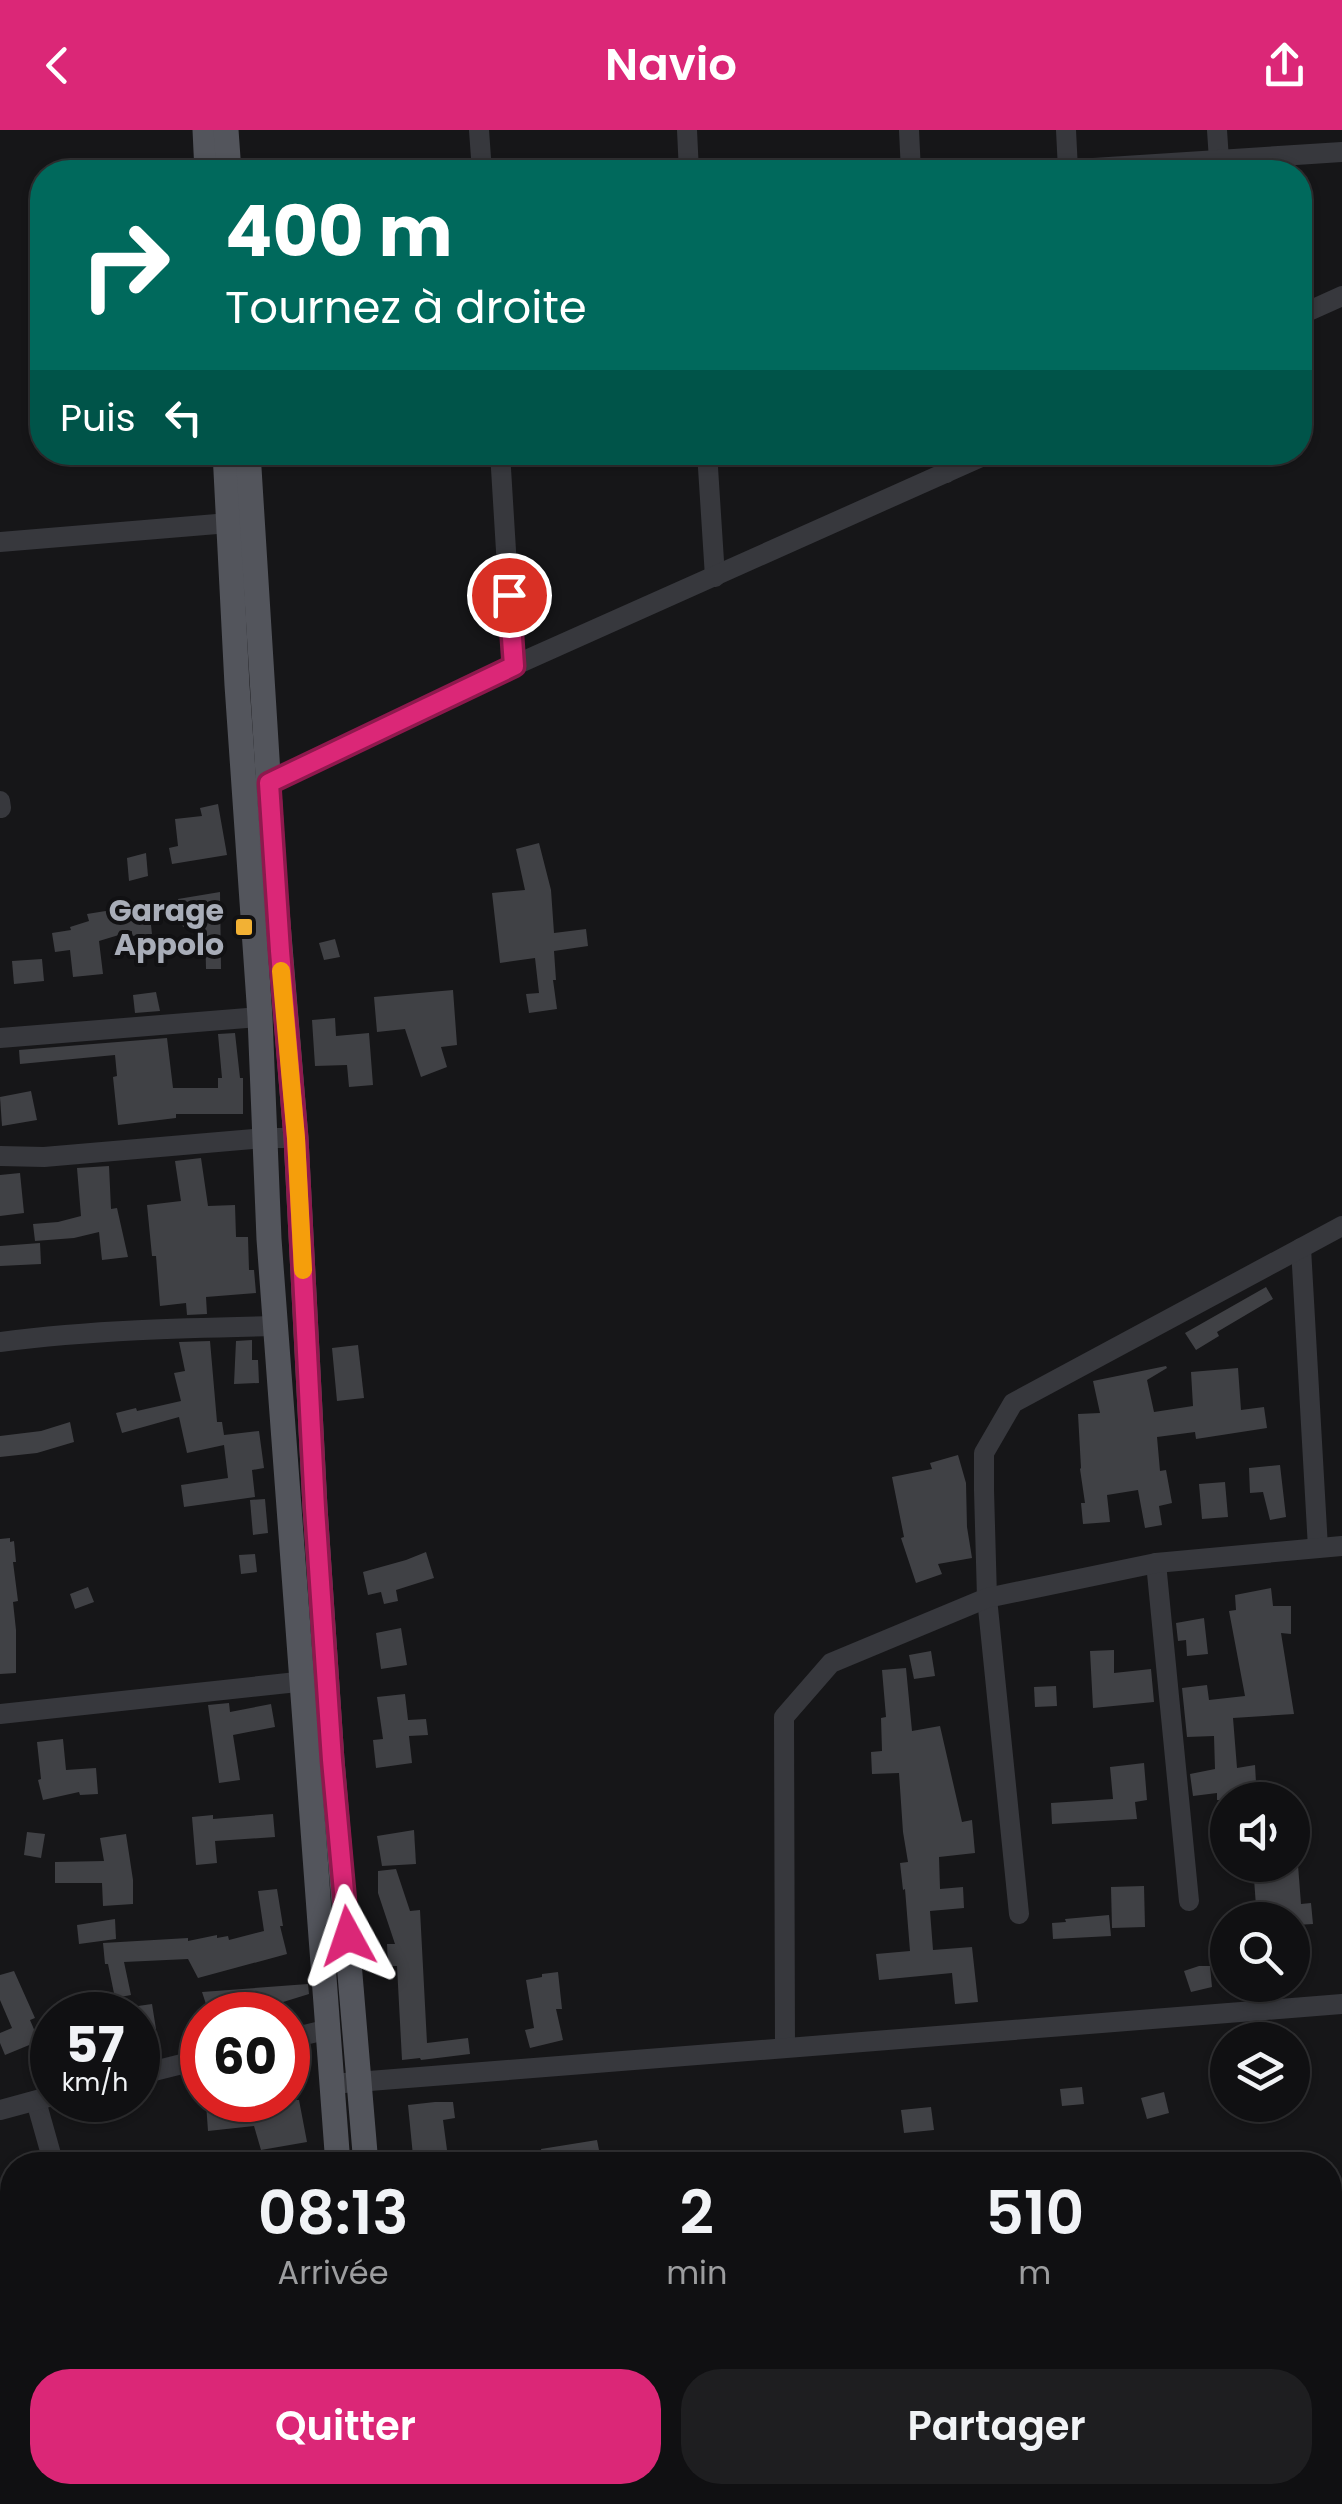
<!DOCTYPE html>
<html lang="fr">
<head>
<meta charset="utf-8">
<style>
	body { margin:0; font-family:Poppins,sans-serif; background:#1e1e20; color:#f1f3f6; height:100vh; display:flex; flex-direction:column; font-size:38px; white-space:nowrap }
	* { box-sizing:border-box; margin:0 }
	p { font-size:32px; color:#9c9d9f }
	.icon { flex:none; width:55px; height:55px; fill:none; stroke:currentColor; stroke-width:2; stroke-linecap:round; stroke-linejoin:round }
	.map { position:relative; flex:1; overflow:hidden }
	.drawer { position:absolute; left:0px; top:2022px; width:1342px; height:352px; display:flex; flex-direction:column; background:#101012; border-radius:40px 40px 0 0; box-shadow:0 2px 8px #0004,0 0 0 2px #303032 }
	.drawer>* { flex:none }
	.guide { position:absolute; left:30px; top:30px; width:1282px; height:305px; border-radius:40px; box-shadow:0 2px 8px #0004,0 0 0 2px #303032; background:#00695c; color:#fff; overflow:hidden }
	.tools { position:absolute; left:1210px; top:1652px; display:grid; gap:20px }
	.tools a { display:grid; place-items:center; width:100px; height:100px; border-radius:50%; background:#101012; box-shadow:0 2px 8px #0004,0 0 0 2px #303032; font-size:50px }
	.speed { position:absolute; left:30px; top:1862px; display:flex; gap:20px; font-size:50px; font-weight:700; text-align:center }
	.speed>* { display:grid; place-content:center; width:130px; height:130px; border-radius:50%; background:#101012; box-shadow:0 2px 8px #0004,0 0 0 2px #303032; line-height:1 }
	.speed small { font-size:25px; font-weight:400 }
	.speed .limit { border:15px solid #d22; background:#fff; color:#111 }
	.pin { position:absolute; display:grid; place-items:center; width:85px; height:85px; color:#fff; margin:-42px; border:5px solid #fff; border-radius:50%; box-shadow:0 2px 10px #0007 }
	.me { position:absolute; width:110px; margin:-55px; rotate:355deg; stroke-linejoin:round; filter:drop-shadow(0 0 8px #0008) }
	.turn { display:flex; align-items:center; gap:35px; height:210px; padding:0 30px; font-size:45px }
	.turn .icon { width:130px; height:130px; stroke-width:2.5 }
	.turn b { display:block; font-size:70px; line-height:85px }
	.then { display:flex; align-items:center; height:95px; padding:0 30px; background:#0003; gap:20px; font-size:38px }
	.eta { display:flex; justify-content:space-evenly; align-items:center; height:170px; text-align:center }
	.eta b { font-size:60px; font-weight:600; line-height:70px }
	.cta { display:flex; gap:20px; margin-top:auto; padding:20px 30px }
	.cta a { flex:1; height:115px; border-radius:40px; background:#db2777; color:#fff; font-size:40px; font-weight:600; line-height:115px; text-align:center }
	.cta a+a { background:#1e1e20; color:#f1f3f6 }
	header { display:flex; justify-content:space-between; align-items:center; height:130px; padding:0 30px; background:#db2777; color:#fff; font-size:45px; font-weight:600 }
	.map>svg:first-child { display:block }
</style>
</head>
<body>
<header><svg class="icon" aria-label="back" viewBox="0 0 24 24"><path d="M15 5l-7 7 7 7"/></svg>Navio<svg class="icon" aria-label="share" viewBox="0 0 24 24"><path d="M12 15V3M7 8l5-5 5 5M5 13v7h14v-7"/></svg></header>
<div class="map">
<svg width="1342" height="2374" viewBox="0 0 1342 2374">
	<rect width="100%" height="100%" fill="#161618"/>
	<!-- building -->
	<g fill="#404145">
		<polygon points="218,674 227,725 172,734 169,718 178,716 175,689 202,686 200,678"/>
		<polygon points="539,713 551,760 554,803 586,799 588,816 554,821 556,850 553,850 557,879 529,883 526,864 539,863 535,828 500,833 492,763 525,760 516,719"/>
		<polygon points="146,723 148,746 129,751 127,728"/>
		<polygon points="220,762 221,839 206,839 205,794 183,797 178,769"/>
		<polygon points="118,779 122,789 157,786 158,792 151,795 152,804 132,806 132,801 99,811 103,844 73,847 70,820 55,822 52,803 71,800 70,797 89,791 87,784"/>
		<polygon points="335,809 340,827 324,830 319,813"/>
		<polygon points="42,829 44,851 14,854 12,831"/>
		<polygon points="453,860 457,915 441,917 447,937 421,947 405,899 377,902 374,867"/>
		<polygon points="156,862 160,881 135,883 133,865"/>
		<polygon points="335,888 336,906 369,903 373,955 349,957 347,935 315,936 312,890"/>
		<polygon points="235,903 240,948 243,948 243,984 176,984 176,988 118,995 113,947 117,946 115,925 20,934 19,920 167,908 173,958 218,958 218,948 222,948 218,904"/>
		<polygon points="31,961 37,990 2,996 0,967"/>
		<polygon points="201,1028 208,1076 235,1075 236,1107 248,1107 249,1140 254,1140 256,1163 206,1167 207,1184 187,1185 186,1173 160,1176 156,1126 152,1126 147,1075 181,1071 175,1031"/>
		<polygon points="109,1036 111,1079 117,1078 128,1127 102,1130 99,1102 74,1108 35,1111 33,1094 58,1092 81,1086 77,1038"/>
		<polygon points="20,1043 24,1083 0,1086 0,1045"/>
		<polygon points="40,1113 41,1134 0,1136 0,1116"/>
		<polygon points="1266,1157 1273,1169 1217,1202 1219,1206 1196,1220 1185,1203"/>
		<polygon points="252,1210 252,1230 258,1230 259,1253 234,1254 236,1211"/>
		<polygon points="210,1211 217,1292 222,1292 224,1305 259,1301 264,1338 252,1340 255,1367 184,1377 181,1355 228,1348 224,1315 187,1323 179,1287 122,1303 116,1283 136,1278 137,1281 181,1271 174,1243 185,1241 179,1212"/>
		<polygon points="358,1215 364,1268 337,1271 332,1218"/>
		<polygon points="1166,1236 1167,1238 1147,1250 1154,1282 1193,1276 1191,1242 1238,1238 1241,1280 1264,1277 1267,1298 1196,1309 1195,1302 1157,1307 1160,1341 1166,1340 1172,1373 1159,1376 1162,1395 1145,1398 1138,1360 1107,1365 1110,1392 1083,1394 1081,1373 1085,1373 1080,1339 1081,1338 1078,1284 1100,1283 1093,1251"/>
		<polygon points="70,1292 74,1312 37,1323 0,1327 0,1306 41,1301"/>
		<polygon points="958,1325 966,1353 967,1397 972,1428 938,1434 942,1444 916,1453 901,1408 904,1407 892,1347 932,1339 930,1333"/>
		<polygon points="1280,1335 1286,1387 1270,1390 1263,1362 1250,1363 1249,1338"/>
		<polygon points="1225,1352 1228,1387 1202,1389 1199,1354"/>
		<polygon points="265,1369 268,1403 253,1405 250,1370"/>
		<polygon points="10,1408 10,1412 14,1411 16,1432 13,1432 18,1471 13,1472 16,1500 16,1543 0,1544 0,1409"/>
		<polygon points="426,1422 434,1448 396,1460 398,1471 384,1474 381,1462 368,1465 363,1442 406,1430"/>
		<polygon points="255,1424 257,1442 241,1444 239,1425"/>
		<polygon points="88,1457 94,1472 75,1479 70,1464"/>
		<polygon points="1271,1458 1273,1476 1291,1476 1291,1504 1281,1503 1294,1584 1233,1588 1237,1638 1255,1635 1257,1670 1217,1670 1217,1663 1193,1666 1190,1644 1215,1639 1214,1606 1187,1607 1182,1558 1207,1555 1209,1570 1245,1566 1229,1481 1236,1480 1235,1465"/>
		<polygon points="1204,1488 1208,1524 1187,1526 1186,1510 1178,1511 1176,1493"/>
		<polygon points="401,1498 407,1535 381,1539 376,1503"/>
		<polygon points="1114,1520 1114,1543 1151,1539 1154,1572 1093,1578 1090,1521"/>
		<polygon points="931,1521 935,1546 914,1549 909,1525"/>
		<polygon points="906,1538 912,1601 940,1596 962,1692 972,1690 975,1723 939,1727 940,1759 963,1757 964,1778 930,1781 933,1820 972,1817 978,1872 955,1874 952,1843 879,1850 876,1824 910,1821 905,1759 903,1760 900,1733 908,1732 903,1702 899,1643 872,1644 871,1622 882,1621 881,1588 886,1587 882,1540"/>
		<polygon points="1056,1556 1057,1576 1035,1577 1034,1557"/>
		<polygon points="405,1564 408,1590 426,1589 428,1605 409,1606 412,1633 376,1638 373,1610 383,1609 377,1567"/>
		<polygon points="229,1573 230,1582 271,1574 275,1597 233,1605 240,1650 219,1653 208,1575"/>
		<polygon points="63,1609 66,1640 96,1638 98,1664 80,1665 79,1662 43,1670 38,1650 41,1649 37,1612"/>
		<polygon points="1144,1633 1147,1670 1135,1672 1137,1689 1052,1694 1051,1673 1113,1669 1110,1637"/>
		<polygon points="273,1684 275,1707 215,1711 217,1733 196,1735 192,1687 213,1685 213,1689"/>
		<polygon points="414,1700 416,1734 382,1736 377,1706"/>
		<polygon points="27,1702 45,1704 41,1728 24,1725"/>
		<polygon points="126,1704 133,1750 133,1774 103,1776 102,1753 55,1753 55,1732 104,1731 100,1708"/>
		<polygon points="1253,1735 1298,1735 1301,1774 1311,1773 1313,1794 1296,1795 1292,1794 1292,1790 1257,1790"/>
		<polygon points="396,1739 410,1781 420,1780 427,1913 468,1908 470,1924 421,1930 420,1928 402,1930 397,1836 388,1836 387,1814 395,1814 378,1763 378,1741"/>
		<polygon points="1144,1756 1145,1797 1112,1798 1111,1757"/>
		<polygon points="277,1759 283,1796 280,1796 287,1824 198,1848 188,1829 124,1832 131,1865 115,1868 108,1834 105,1834 103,1813 188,1808 188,1811 217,1805 217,1808 228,1806 229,1810 264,1801 258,1761"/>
		<polygon points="1109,1785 1111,1806 1053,1809 1052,1793 1066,1792 1065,1789"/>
		<polygon points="115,1789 116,1809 79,1814 77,1795"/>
		<polygon points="1199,1836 1210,1836 1212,1857 1191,1862 1184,1841"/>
		<polygon points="14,1841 35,1888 30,1890 39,1911 5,1925 0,1913 0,1903 12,1898 0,1870 0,1845"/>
		<polygon points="558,1842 562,1879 556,1879 563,1910 530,1918 525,1900 534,1898 526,1850 542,1847 542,1844"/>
		<polygon points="308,1854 309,1864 241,1885 237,1885 232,1872 208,1880 202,1862"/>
		<polygon points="152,1874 156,1899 138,1902 138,1876"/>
		<polygon points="1082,1957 1084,1974 1062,1976 1060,1959"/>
		<polygon points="1164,1962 1169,1983 1147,1989 1141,1968"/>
		<polygon points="235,1970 299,1970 307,2012 261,2020 254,1996 208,2001 206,1973"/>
		<polygon points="435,1972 453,1972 455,1988 443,1990 449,2035 428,2035 426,2024 413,2026 408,1975"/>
		<polygon points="931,1977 934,2000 904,2003 901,1980"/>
		<polygon points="597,2010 602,2035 544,2035 541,2019"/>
	</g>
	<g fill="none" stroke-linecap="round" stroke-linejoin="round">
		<!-- minor -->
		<g stroke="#37383d" stroke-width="20">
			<polyline points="479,0 482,42"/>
			<polyline points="687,0 689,42"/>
			<polyline points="909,0 911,42"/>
			<polyline points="1066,0 1068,40"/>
			<polyline points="1217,0 1219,30"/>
			<polyline points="1031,42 1342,22"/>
			<polyline points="1300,185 1342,166"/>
			<polyline points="500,322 513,536"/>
			<polyline points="707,322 715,447"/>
			<polyline points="943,322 946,343"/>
			<polyline points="0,412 241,392"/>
			<polyline points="256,655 269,653 513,536 992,322"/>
			<polyline points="0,671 1,678"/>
			<polyline points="0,908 260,887"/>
			<polyline points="0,1026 44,1027 265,1008 296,1008"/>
			<polyline points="1301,1118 1318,1418"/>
			<path d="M0 1212C91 1200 183 1198 276 1196"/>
			<polyline points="1156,1433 1189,1771"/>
			<polyline points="0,1584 316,1550"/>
			<polyline points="1019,1784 987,1468 984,1360 984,1323 1013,1273 1342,1096"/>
			<polyline points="288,1909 329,1899"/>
			<polyline points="785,1918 784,1587 831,1533 987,1468 1156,1433 1342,1416"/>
			<polyline points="138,1945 202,1929"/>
			<polyline points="344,1953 1342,1874"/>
			<polyline points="36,1971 54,2035"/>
			<polyline points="0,1980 52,1966"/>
			<polyline points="0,2172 12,2169"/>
			<polyline points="157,2362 160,2374"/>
			<polyline points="50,2374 84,2362"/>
		</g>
		<!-- major -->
		<g stroke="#53555c" stroke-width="25">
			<polyline points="205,0 207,42"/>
			<polyline points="226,0 229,42"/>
			<polyline points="225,322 237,555 260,887 269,1109 338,2035"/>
			<polyline points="248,322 275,757 296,1008 315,1377 332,1630 366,2035"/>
			<polyline points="363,2362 364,2374"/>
			<polyline points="390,2362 391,2374"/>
		</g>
	</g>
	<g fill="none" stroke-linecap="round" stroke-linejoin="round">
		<!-- route casing -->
		<g stroke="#8e194d" stroke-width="25">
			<polyline id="route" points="348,1806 332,1630 315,1378 296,1008 280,821 269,653 514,536 509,465"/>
		</g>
		<!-- route -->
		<use href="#route" stroke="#db2777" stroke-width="18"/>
		<!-- slow -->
		<polyline stroke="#f59e0b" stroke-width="18" points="281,841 296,1008 303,1140"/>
	</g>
	<!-- markers -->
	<rect fill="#f2b134" stroke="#111113" stroke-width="4" x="234" y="787" width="20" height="20" rx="5"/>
	<g text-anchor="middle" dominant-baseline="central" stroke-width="8" stroke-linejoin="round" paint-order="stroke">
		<!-- poi labels -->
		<g font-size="30" font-weight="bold" fill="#a8adb8" stroke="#111113" text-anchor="end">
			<text x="224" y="780">Garage<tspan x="224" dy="34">Appolo</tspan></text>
		</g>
	</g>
</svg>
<div class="tools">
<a><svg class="icon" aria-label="sound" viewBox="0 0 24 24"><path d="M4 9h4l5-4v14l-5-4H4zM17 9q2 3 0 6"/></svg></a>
<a><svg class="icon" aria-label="search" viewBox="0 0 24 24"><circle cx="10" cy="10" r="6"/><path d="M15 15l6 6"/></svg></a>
<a><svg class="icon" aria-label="layers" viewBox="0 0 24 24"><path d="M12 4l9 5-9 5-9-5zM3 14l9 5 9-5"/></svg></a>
</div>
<div class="speed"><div>57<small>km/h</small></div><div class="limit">60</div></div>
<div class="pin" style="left:509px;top:465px;background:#d93025"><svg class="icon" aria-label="arrive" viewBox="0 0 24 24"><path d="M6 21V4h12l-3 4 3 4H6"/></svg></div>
<svg class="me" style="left:348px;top:1806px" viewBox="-20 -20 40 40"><path d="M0-17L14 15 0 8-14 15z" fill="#db2777" stroke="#fff" stroke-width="4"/></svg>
<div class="guide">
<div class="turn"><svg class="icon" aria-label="right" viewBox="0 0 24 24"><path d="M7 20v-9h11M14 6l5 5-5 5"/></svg><div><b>400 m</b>Tournez à droite</div></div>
<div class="then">Puis<svg class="icon" aria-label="left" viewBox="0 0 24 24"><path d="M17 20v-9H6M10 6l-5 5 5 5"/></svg></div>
</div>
<section class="drawer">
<div class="eta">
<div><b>08:13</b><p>Arrivée</p></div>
<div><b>2</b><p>min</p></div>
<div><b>510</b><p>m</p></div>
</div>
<div class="cta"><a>Quitter</a><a>Partager</a></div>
</section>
</div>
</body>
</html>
